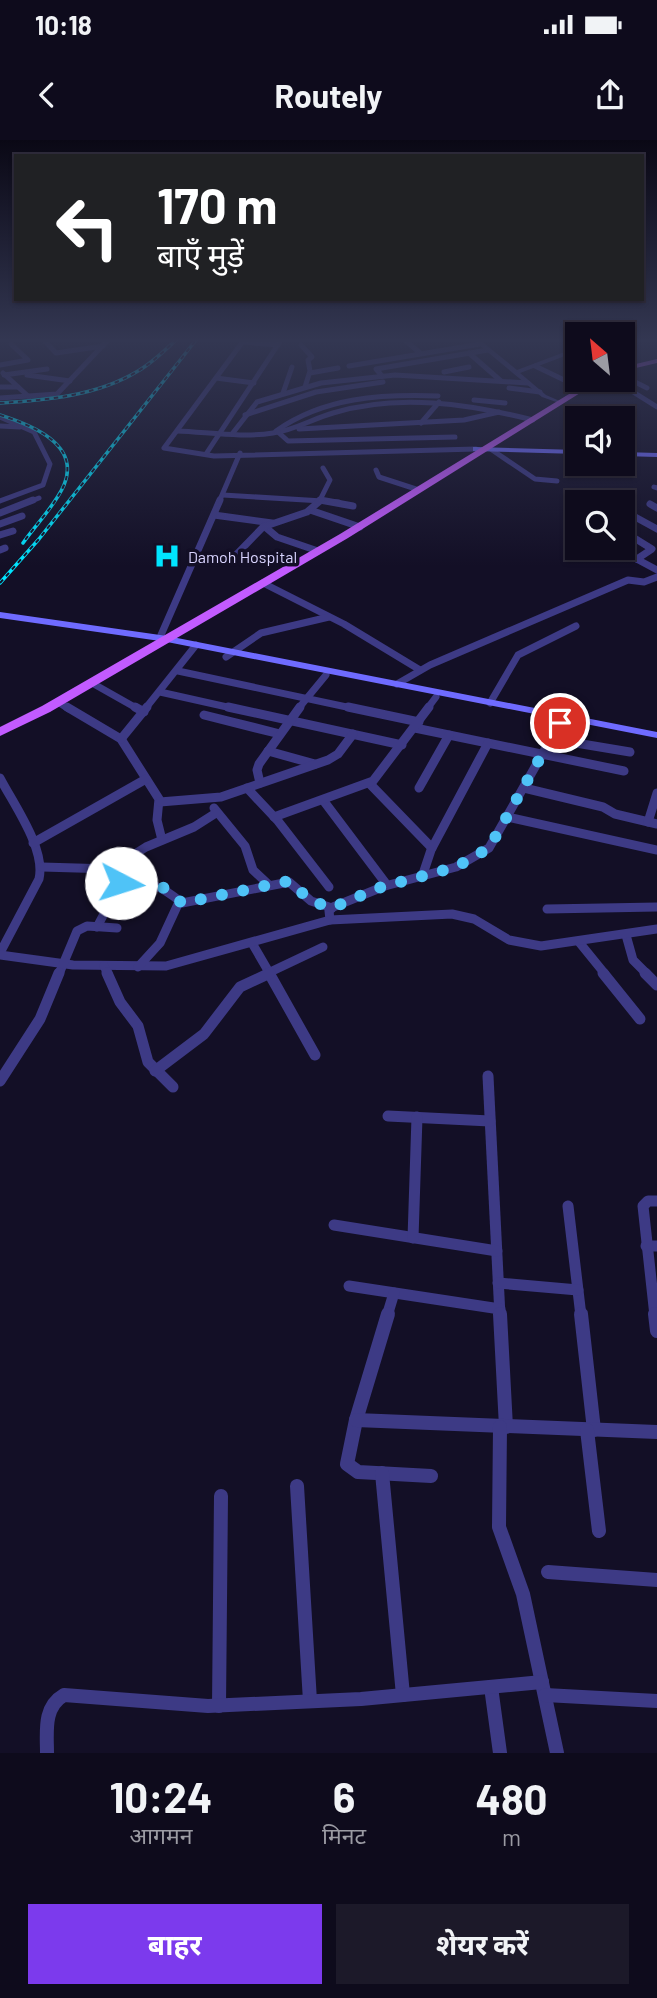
<!DOCTYPE html>
<html lang="hi">
<head>
<meta charset="utf-8">
<style>
	body { margin:0; font-family:Barlow,"Noto Sans Devanagari",sans-serif; background:#1c1929; color:#f1f3f6; height:100vh; display:flex; flex-direction:column; font-size:26px; white-space:nowrap }
	* { box-sizing:border-box; margin:0 }
	p { font-size:23px; color:#9b9ba3 }
	.icon { flex:none; width:38px; height:38px; fill:none; stroke:currentColor; stroke-width:2; stroke-linecap:round; stroke-linejoin:round }
	.map { position:relative; height:1613px; overflow:hidden }
	.side { display:flex; flex-direction:column; background:#0e0b1c; flex:1 }
	.side>* { flex:none }
	.guide { position:absolute; left:14px; top:14px; width:630px; height:147px; border-radius:0px; box-shadow:0 2px 5px #0004,0 0 0 2px #2e2b3b; background:#202124; color:#fff; overflow:hidden }
	.needle { width:46px; rotate:332deg }
	.tools { position:absolute; left:565px; top:182px; display:grid; gap:14px }
	.tools a { display:grid; place-items:center; width:70px; height:70px; border-radius:0px; background:#0e0b1c; box-shadow:0 2px 5px #0004,0 0 0 2px #2e2b3b; font-size:35px }
	.pin { position:absolute; display:grid; place-items:center; width:60px; height:60px; color:#fff; margin:-30px; border:4px solid #fff; border-radius:50%; box-shadow:0 2px 7px #0007 }
	.me { position:absolute; width:77px; margin:-38px; rotate:95deg; stroke-linejoin:round; filter:drop-shadow(0 0 5px #0008) }
	.turn { display:flex; align-items:center; gap:24px; height:147px; padding:0 28px; font-size:32px }
	.turn .icon { width:91px; height:91px; stroke-width:2.5 }
	.turn b { display:block; font-size:49px; line-height:60px }
	.eta { display:flex; justify-content:space-evenly; align-items:center; height:119px; text-align:center }
	.eta b { font-size:42px; font-weight:700; line-height:49px }
	.cta { display:flex; gap:14px; margin-top:auto; padding:14px 28px }
	.cta a { flex:1; height:80px; border-radius:0px; background:#7c3aed; color:#fff; font-size:28px; font-weight:700; line-height:80px; text-align:center }
	.cta a+a { background:#1c1929; color:#f1f3f6 }
	.status { display:flex; justify-content:space-between; align-items:center; height:49px; padding:0 35px; background:#0e0b1c; direction:ltr }
	.status svg { height:19px; fill:currentColor }
	header { display:flex; justify-content:space-between; align-items:center; height:91px; padding:0 28px; background:#0e0b1c; font-size:32px; font-weight:700 }
	.map>svg:first-child { display:block }
</style>
</head>
<body>
<div class="status"><b>10:18</b><svg viewBox="0 0 49 12"><path d="M0 12V9h3v3zM5 12V6h3v6zM10 12V3h3v9zM15 12V0h3v12zM26 1h20v11H26zM47 4h2v5h-2z"/></svg></div>
<header><svg class="icon" aria-label="back" viewBox="0 0 24 24"><path d="M15 5l-7 7 7 7"/></svg>Routely<svg class="icon" aria-label="share" viewBox="0 0 24 24"><path d="M12 15V3M7 8l5-5 5 5M5 13v7h14v-7"/></svg></header>
<div class="map">
<svg width="657" height="1613" viewBox="0 0 657 1613">
	<rect width="100%" height="100%" fill="#130f26"/>
	<g fill="none" stroke-linecap="round" stroke-linejoin="round">
		<!-- minor-far4 -->
		<g stroke="#3d3a85" stroke-width="5">
			<polyline points="44,200 56,213 103,206"/>
			<polyline points="244,200 164,308 214,316 476,309"/>
			<polyline points="405,200 420,213"/>
			<polyline points="574,200 578,202"/>
			<polyline points="243,202 278,205"/>
			<polyline points="301,205 312,217 308,220 310,231 305,247"/>
			<polyline points="571,212 578,214"/>
			<polyline points="469,213 501,241"/>
			<polyline points="0,225 28,220 11,204"/>
			<polyline points="349,226 480,204"/>
			<polyline points="535,226 583,249"/>
			<polyline points="444,232 469,227"/>
			<polyline points="3,233 29,257"/>
			<polyline points="310,233 338,228"/>
			<polyline points="4,235 47,229"/>
			<polyline points="27,235 70,241"/>
			<polyline points="382,236 376,229 488,210"/>
			<polyline points="623,236 647,248"/>
			<polyline points="216,238 254,243"/>
			<polyline points="614,240 657,267"/>
			<polyline points="0,247 18,247"/>
			<polyline points="509,248 540,252"/>
			<polyline points="283,253 292,227"/>
			<polyline points="0,258 57,254 108,200"/>
			<polyline points="474,260 505,263"/>
			<polyline points="245,275 316,252 383,242"/>
			<polyline points="0,277 34,292 50,324 43,345 0,361"/>
			<polyline points="421,283 439,262"/>
			<polyline points="0,286 20,287"/>
			<polyline points="299,289 464,280 499,272"/>
			<path d="M177 291C207 292 243 298 273 293 295 290 312 279 333 273 398 253 469 264 533 280"/>
			<path d="M276 291C324 257 381 254 438 256"/>
			<polyline points="278,292 288,301 455,297"/>
			<polyline points="232,294 257,262 321,243 395,235 528,243"/>
			<polyline points="492,310 535,339 557,341"/>
			<polyline points="206,314 281,200"/>
			<polyline points="376,330 379,337 419,350"/>
			<polyline points="654,347 657,348"/>
			<polyline points="223,355 339,362"/>
			<polyline points="29,362 39,358"/>
			<polyline points="219,362 240,313"/>
			<polyline points="319,362 330,340 323,328"/>
		</g>
		<!-- minor-far3 -->
		<g stroke="#3d3a85" stroke-width="7">
			<polyline points="320,360 353,366"/>
			<polyline points="650,364 657,368"/>
			<polyline points="310,370 360,387"/>
			<polyline points="626,372 657,389"/>
			<polyline points="0,373 33,360"/>
			<polyline points="214,375 272,383"/>
			<polyline points="0,384 22,376"/>
			<polyline points="264,386 277,397 318,411"/>
			<polyline points="623,391 652,409 637,419"/>
			<polyline points="0,395 13,391"/>
			<polyline points="616,408 657,430"/>
			<polyline points="0,410 5,408"/>
			<polyline points="232,419 263,387 307,372 321,360"/>
			<polyline points="263,443 344,484 420,530"/>
			<polyline points="161,495 220,360"/>
			<polyline points="226,517 261,493 329,477"/>
			<polyline points="178,531 356,569"/>
			<polyline points="92,543 138,569"/>
			<polyline points="397,544 430,525 628,440 644,442 657,437"/>
			<polyline points="160,552 236,569"/>
			<polyline points="58,562 69,569"/>
			<polyline points="490,563 518,515 576,486"/>
			<polyline points="145,569 196,505"/>
			<polyline points="298,569 326,535"/>
			<polyline points="427,569 436,557"/>
		</g>
		<!-- minor-far2 -->
		<g stroke="#3d3a85" stroke-width="9">
			<polyline points="67,567 121,599 159,659 157,680 162,700"/>
			<polyline points="135,567 144,572"/>
			<polyline points="228,567 402,605"/>
			<polyline points="348,567 419,582"/>
			<polyline points="204,575 280,594"/>
			<polyline points="415,588 624,631"/>
			<polyline points="121,599 147,567"/>
			<polyline points="552,599 630,612"/>
			<polyline points="268,611 315,624"/>
			<path d="M0 638C14 665 46 709 39 739L0 813"/>
			<polyline points="260,643 257,630 259,624 300,567"/>
			<polyline points="370,644 432,708"/>
			<polyline points="247,648 278,681 329,747"/>
			<polyline points="419,648 449,595"/>
			<polyline points="524,648 603,667 615,674 657,684"/>
			<polyline points="323,660 387,745"/>
			<polyline points="160,662 221,657 328,620 338,614 353,594"/>
			<polyline points="214,668 245,706 253,730 269,745"/>
			<polyline points="274,677 373,641 429,567"/>
			<polyline points="507,677 657,710"/>
			<polyline points="648,682 657,653"/>
			<polyline points="33,703 146,639"/>
			<polyline points="42,727 111,729 146,707 194,687 216,673"/>
			<path d="M111 729 109 738 112 742C146 743 155 740 182 763L289 742 311 761 332 768"/>
			<polyline points="422,737 431,710 488,603"/>
			<polyline points="547,769 657,767"/>
			<polyline points="330,780 329,771 333,767 385,746 456,727 489,708 560,583"/>
			<polyline points="97,787 121,742"/>
			<polyline points="626,795 633,820 647,834"/>
			<polyline points="579,802 605,834"/>
			<polyline points="252,803 270,834"/>
			<polyline points="0,815 73,825 166,826 330,780 452,774 474,779 509,800 541,806 657,789"/>
			<polyline points="104,826 108,834"/>
			<polyline points="138,827 160,803 179,762"/>
			<polyline points="59,834 77,791 87,786 117,788"/>
			<polyline points="266,834 323,807"/>
		</g>
		<!-- minor-far1 -->
		<g stroke="#3d3a85" stroke-width="11">
			<polyline points="107,833 120,862 138,886 148,922 173,947"/>
			<polyline points="269,833 315,915"/>
			<polyline points="603,833 640,879"/>
			<polyline points="645,833 657,845"/>
			<polyline points="155,931 204,894 240,847 270,833"/>
			<polyline points="488,936 500,1176"/>
			<polyline points="0,941 40,879 59,833"/>
			<polyline points="388,976 490,981"/>
			<polyline points="568,1066 581,1176"/>
			<polyline points="334,1085 497,1111"/>
			<polyline points="413,1098 417,977"/>
			<polyline points="646,1106 657,1106"/>
			<polyline points="498,1143 578,1150"/>
			<polyline points="349,1146 500,1169"/>
			<polyline points="387,1176 394,1153"/>
			<polyline points="655,1176 643,1066 648,1061 657,1061"/>
		</g>
		<!-- minor -->
		<g stroke="#3d3a85" stroke-width="14">
			<polyline points="388,1174 356,1280 347,1324 358,1332 431,1336"/>
			<polyline points="500,1174 506,1287"/>
			<polyline points="581,1174 594,1290"/>
			<polyline points="655,1174 657,1191"/>
			<polyline points="356,1280 657,1292"/>
			<polyline points="500,1287 499,1387 523,1454 557,1613"/>
			<polyline points="587,1290 599,1391"/>
			<polyline points="382,1333 403,1555"/>
			<polyline points="297,1346 310,1561"/>
			<polyline points="548,1432 657,1440"/>
			<polyline points="491,1547 500,1613"/>
			<polyline points="545,1555 657,1561"/>
			<polyline points="219,1566 221,1356"/>
			<path d="M47 1613C47 1592 43 1567 64 1555L208 1566 361 1559 542 1542"/>
		</g>
		<!-- tertiary -->
		<polygon fill="#3d3a85" fill-rule="evenodd" points="473,200 480,200 517,230 578,207 578,211 520,233 546,255 562,262 562,264 542,257"/>
		<!-- secondary -->
		<g fill="#6f6bff" fill-rule="evenodd">
			<polygon points="476,307 578,310 578,314 473,311 473,307"/>
			<polygon points="623,312 657,313 657,317 623,316"/>
			<polygon points="0,472 167,496 657,592 657,598 167,502 0,478"/>
		</g>
		<!-- primary -->
		<g fill="#c25bff" fill-rule="evenodd">
			<polygon points="657,219 657,223 623,231 623,227"/>
			<polygon points="592,240 601,240 348,398 50,572 0,596 0,587 42,566 340,394"/>
		</g>
		<!-- rail casing -->
		<g stroke="#00e5ff" stroke-width="3.5">
			<g id="rail">
				<path d="M0 263C47 260 97 256 138 231 152 223 164 211 176 200"/>
				<path d="M0 275C31 285 81 304 64 345 55 366 36 384 23 403"/>
				<polyline points="0,443 39,399 196,200"/>
			</g>
		</g>
		<!-- rail -->
		<use href="#rail" stroke="#130f26" stroke-width="2" stroke-dasharray="4.5" stroke-linecap="butt"/>
	</g>
	<!-- sky -->
	<linearGradient id="sky" x2="0" y2="1"><stop stop-color="#0a0815"/><stop offset="0.47" stop-color="#333752"/><stop offset="1" stop-color="#333752" stop-opacity="0"/></linearGradient>
	<rect width="657" height="426" fill="url(#sky)"/>
	<g fill="none" stroke-linecap="round" stroke-linejoin="round">
		<!-- route -->
		<polyline stroke="#4fc3f7" stroke-width="12" stroke-dasharray="0 21.6" points="121,743 149,743 164,748 182,763 289,741 311,761 332,768 378,748 456,727 489,708 560,583"/>
	</g>
	<!-- icons -->
	<defs>
		<g id="hospital-bare" transform="scale(2.1)"><path d="M-5-5h3v3.5h4V-5h3V5h-3V1.5h-4V5h-3Z" fill="#00e5ff" stroke="#130f26" stroke-width="2.5" paint-order="stroke"/></g>
	</defs>
	<g fill-rule="evenodd">
		<use href="#hospital-bare" x="167" y="416"/>
	</g>
	<g text-anchor="middle" dominant-baseline="central" stroke-width="7" stroke-linejoin="round" paint-order="stroke">
		<!-- far-poi labels -->
		<g font-size="16" fill="#d9d4ff" stroke="#130f26" text-anchor="start">
			<text x="188" y="416">Damoh Hospital</text>
		</g>
	</g>
</svg>
<div class="tools">
<a><svg class="needle" viewBox="-14 -14 28 28"><path d="M0-13l5 13h-10z" fill="#e53935"/><path d="M0 13l5-13h-10z" fill="#9b9ba3"/></svg></a>
<a><svg class="icon" aria-label="sound" viewBox="0 0 24 24"><path d="M4 9h4l5-4v14l-5-4H4zM17 9q2 3 0 6"/></svg></a>
<a><svg class="icon" aria-label="search" viewBox="0 0 24 24"><circle cx="10" cy="10" r="6"/><path d="M15 15l6 6"/></svg></a>
</div>
<div class="pin" style="left:560px;top:583px;background:#d93025"><svg class="icon" aria-label="arrive" viewBox="0 0 24 24"><path d="M6 21V4h12l-3 4 3 4H6"/></svg></div>
<svg class="me" style="left:121px;top:743px" viewBox="-20 -20 40 40"><circle r="19" fill="#fff"/><path d="M0-13L10 11 0 6-10 11z" fill="#4fc3f7"/></svg>
<div class="guide">
<div class="turn"><svg class="icon" aria-label="left" viewBox="0 0 24 24"><path d="M17 20v-9H6M10 6l-5 5 5 5"/></svg><div><b>170 m</b>बाएँ मुड़ें</div></div>
</div>
</div>
<section class="side">
<div class="eta">
<div><b>10:24</b><p>आगमन</p></div>
<div><b>6</b><p>मिनट</p></div>
<div><b>480</b><p>m</p></div>
</div>
<div class="cta"><a>बाहर</a><a>शेयर करें</a></div>
</section>
</body>
</html>
